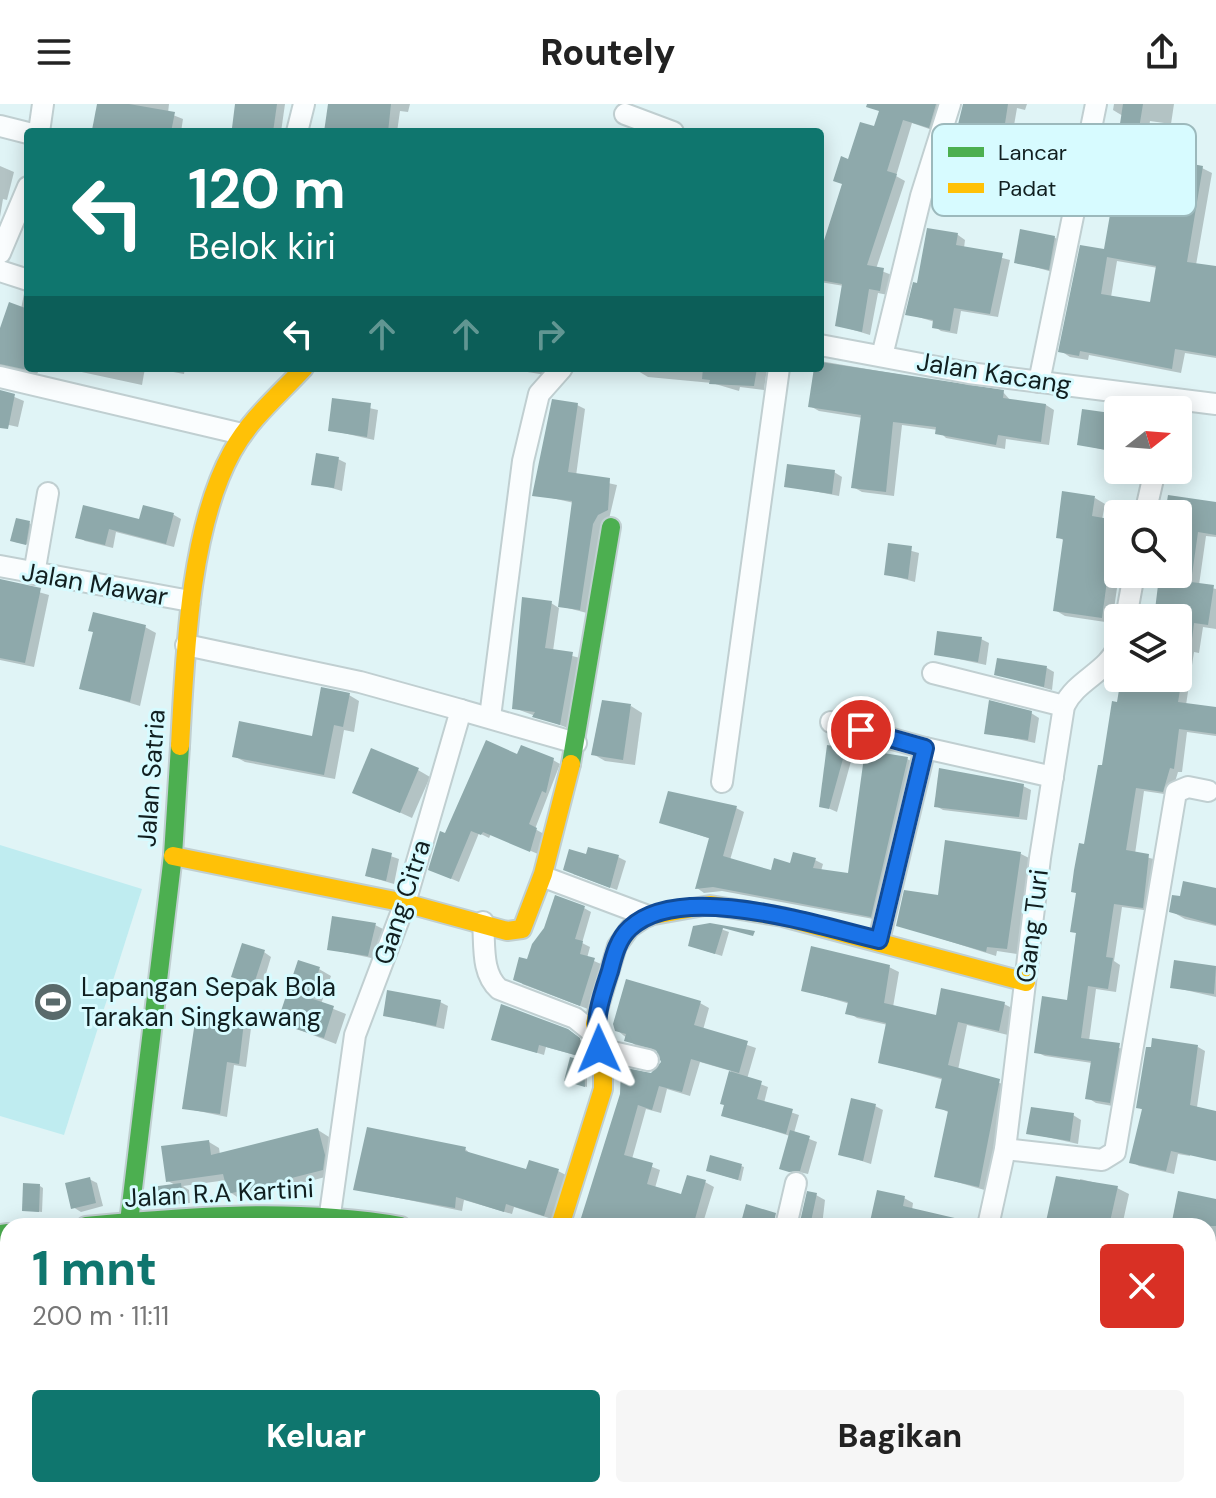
<!DOCTYPE html>
<html lang="id">
<head>
<meta charset="utf-8">
<style>
	body { margin:0; font-family:"DM Sans",sans-serif; background:#f6f6f6; color:#222; height:100vh; display:flex; flex-direction:column; font-size:30px; white-space:nowrap }
	* { box-sizing:border-box; margin:0 }
	p { font-size:26px; color:#767676 }
	.icon { flex:none; width:44px; height:44px; fill:none; stroke:currentColor; stroke-width:2; stroke-linecap:round; stroke-linejoin:round }
	.map { position:relative; flex:1; overflow:hidden }
	.panel { position:absolute; left:0px; top:1114px; width:1216px; height:280px; display:flex; flex-direction:column; background:#fff; border-radius:24px 24px 0 0; box-shadow:0 4px 20px #0003 }
	.panel>* { flex:none }
	.hud { position:absolute; left:24px; top:24px; width:800px; height:244px; border-radius:8px; box-shadow:0 4px 20px #0003; background:#0f766e; color:#fff; overflow:hidden }
	.needle { width:52px; rotate:73deg }
	.buttons { position:absolute; left:1104px; top:292px; display:grid; gap:16px }
	.buttons a { display:grid; place-items:center; width:88px; height:88px; border-radius:8px; background:#fff; box-shadow:0 4px 20px #0003; font-size:40px }
	.pin { position:absolute; display:grid; place-items:center; width:68px; height:68px; color:#fff; margin:-34px; border:4px solid #fff; border-radius:50%; box-shadow:0 2px 8px #0007 }
	.me { position:absolute; width:88px; margin:-44px; rotate:359deg; stroke-linejoin:round; filter:drop-shadow(0 0 6px #0008) }
	.turn { display:flex; align-items:center; gap:28px; height:168px; padding:0 32px; font-size:36px }
	.turn .icon { width:104px; height:104px; stroke-width:2.5 }
	.turn b { display:block; font-size:56px; line-height:68px }
	.lanes { display:flex; align-items:center; height:76px; padding:0 32px; background:#0003; justify-content:center; gap:40px; direction:ltr }
	.lanes .off { opacity:.35 }
	.round { display:grid; place-items:center; flex:none; width:84px; height:84px; border-radius:8px; background:#f6f6f6 }
	.headline { display:flex; align-items:center; justify-content:space-between; height:136px; padding:0 32px }
	h1 { font-size:48px; font-weight:800; line-height:60px; color:#0f766e }
	.primary-button { display:flex; gap:16px; margin-top:auto; padding:16px 32px }
	.primary-button a { flex:1; height:92px; border-radius:8px; background:#0f766e; color:#fff; font-size:32px; font-weight:800; line-height:92px; text-align:center }
	.primary-button a+a { background:#f6f6f6; color:#222 }
	header { display:flex; justify-content:space-between; align-items:center; height:104px; padding:0 32px; background:#fff; font-size:36px; font-weight:800 }
	.map>svg:first-child { display:block }
</style>
</head>
<body>
<header><svg class="icon" aria-label="menu" viewBox="0 0 24 24"><path d="M4 6h16M4 12h16M4 18h16"/></svg>Routely<svg class="icon" aria-label="share" viewBox="0 0 24 24"><path d="M12 15V3M7 8l5-5 5 5M5 13v7h14v-7"/></svg></header>
<div class="map">
<svg width="1216" height="1394" viewBox="0 0 1216 1394">
	<rect width="100%" height="100%" fill="#e0f4f6"/>
	<!-- green -->
	<g fill="#bfecf0">
		<polygon points="0,741 142,785 64,1031 0,1012"/>
		<polygon points="921,1386 1177,1386 1195,1389 1194,1394 917,1394"/>
	</g>
	<!-- shadow -->
	<g fill="#0003" fill-rule="evenodd">
		<polygon points="99,0 169,0 168,9 183,15 181,28 94,28"/>
		<polygon points="237,0 285,0 281,28 233,28"/>
		<polygon points="339,0 410,0 408,8 400,7 397,28 326,28"/>
		<polygon points="884,0 947,0 938,28 912,19 896,72 905,77 876,165 892,171 888,191 878,189 870,231 837,221 844,182 820,178 820,143 824,144 849,57 876,25"/>
		<polygon points="964,0 1027,0 1025,6 1017,4 1006,68 1049,80 1045,100 954,86 946,81"/>
		<path d="M1114 0H1174L1171 20 1150 17 1144 53 1202 64 1212 69 1196 161 1216 165V254L1185 249 1181 269 1089 251 1088 256 1070 253 1061 247 1106 148 1117 84 1097 77 1118 48 1123 12 1113 6ZM1117 157 1158 164 1152 200 1111 193Z"/>
		<polygon points="0,62 14,68 7,96 3,95 0,113"/>
		<polygon points="929,126 958,131 965,136 964,144 1010,156 998,213 961,207 957,230 941,227 934,222 935,218 908,210 919,181"/>
		<polygon points="1054,133 1061,138 1056,169 1017,158"/>
		<polygon points="24,190 28,190 28,264 40,264 37,270 7,264 0,269 0,231 21,205"/>
		<polygon points="820,257 1003,288 1011,297 1046,301 1054,306 1049,341 1006,335 1005,345 946,334 938,326 902,321 894,392 862,388 853,383 863,314 819,307 810,302"/>
		<polygon points="63,264 145,264 142,281"/>
		<polygon points="152,264 185,264 184,270"/>
		<polygon points="501,264 559,264 553,272"/>
		<polygon points="622,264 767,264 764,286 740,283 739,287 712,279 648,273 638,267"/>
		<polygon points="0,287 24,297 18,323 0,319"/>
		<polygon points="334,296 378,306 374,336 330,326"/>
		<polygon points="577,301 585,305 576,372 617,381 587,509 560,502 574,399 534,390"/>
		<polygon points="1118,312 1118,349 1079,340"/>
		<polygon points="338,355 346,359 342,387 314,379"/>
		<polygon points="834,368 842,373 839,392 787,382"/>
		<polygon points="1095,394 1105,400 1102,416 1118,420 1119,470 1112,519 1065,512 1055,506 1065,437 1058,433"/>
		<polygon points="1216,400 1216,433 1206,432 1199,481 1216,485 1216,525 1203,523 1199,549 1194,548 1186,601 1216,605 1216,632 1187,628 1182,668 1178,668 1171,691 1144,687 1135,750 1157,756 1151,807 1122,803 1114,857 1120,861 1116,888 1096,885 1089,937 1128,946 1118,1003 1096,999 1088,994 1092,959 1045,952 1036,948 1069,898 1085,742 1123,574 1178,574 1178,514 1156,514 1161,470 1178,470 1178,410 1168,410"/>
		<polygon points="85,404 141,418 144,404 174,411 181,415 174,443 116,428 113,444 85,437 78,433"/>
		<polygon points="29,419 32,421 29,441 15,438"/>
		<polygon points="890,441 919,449 915,478 886,470"/>
		<polygon points="0,477 49,491 34,563 0,556"/>
		<polygon points="551,499 559,504 553,547 580,554 568,624 514,604"/>
		<polygon points="145,523 156,529 140,602 81,584"/>
		<polygon points="981,535 989,539 986,561 936,550"/>
		<polygon points="1047,564 1054,568 1052,586 996,570"/>
		<polygon points="349,591 359,597 354,628 344,626 335,675 245,658 234,652 314,634"/>
		<polygon points="631,602 642,609 635,661 605,657 593,650"/>
		<polygon points="1031,609 1039,614 1035,639 986,628"/>
		<polygon points="829,643 853,650 837,708 821,701"/>
		<polygon points="518,652 553,656 560,660 535,725 544,730 538,750 491,730 489,734 479,729 459,778 438,769 446,732"/>
		<polygon points="907,655 915,659 879,816 722,787 704,789 697,784 711,735 661,718 736,704 744,708 730,756 772,768 815,756 823,760 821,767 849,771"/>
		<polygon points="418,666 430,673 412,714 355,688"/>
		<polygon points="1023,682 1031,686 1027,716 943,706 936,702"/>
		<polygon points="373,746 399,755 394,780 367,772"/>
		<polygon points="1021,750 1031,755 1017,850 997,847 996,852 898,821 940,793"/>
		<polygon points="587,752 618,753 626,757 617,786 573,770"/>
		<polygon points="1216,786 1216,822 1185,815 1171,807 1181,794"/>
		<polygon points="584,804 591,808 582,839 590,843 587,854 601,860 588,905 522,880 529,858"/>
		<polygon points="375,821 383,825 376,855 329,845"/>
		<polygon points="710,821 729,828 722,852 697,844"/>
		<polygon points="264,848 271,853 262,883 233,872"/>
		<polygon points="1175,858 1216,864 1216,893 1172,883"/>
		<polygon points="889,863 899,868 893,903 937,913 1004,900 1014,905 1008,931 967,921 958,966 1009,982 988,1087 936,1072 950,1009 938,1003 944,976 880,958 888,921 857,914 848,908 850,900 803,886"/>
		<polygon points="319,865 331,872 321,900 346,910 336,940 279,918"/>
		<polygon points="440,898 448,902 444,925 385,911"/>
		<polygon points="700,899 709,904 703,926 756,944 747,975 768,983 764,999 799,1011 794,1029 817,1038 808,1070 781,1064 790,1032 723,1011 726,1001 722,999 731,967 700,958 690,992 667,985 661,1009 646,1005 632,1055 660,1066 655,1084 683,1093 705,1078 714,1083 702,1122 605,1122 592,1118 584,1114 652,971 663,958 659,948 635,941 617,926"/>
		<polygon points="244,920 251,924 246,963 234,961 227,1013 184,1004"/>
		<polygon points="575,932 586,940 589,955 546,943 544,951 493,935"/>
		<polygon points="1198,943 1205,947 1190,1052 1178,1050 1174,1070 1139,1062 1132,1058 1143,1006 1138,1003"/>
		<polygon points="583,959 587,960 587,983 569,978"/>
		<polygon points="875,1002 883,1006 871,1060 840,1050"/>
		<polygon points="1073,1011 1081,1016 1078,1040 1029,1029"/>
		<polygon points="318,1026 329,1033 335,1059 333,1071 240,1095 230,1088 227,1076 183,1082 189,1086 190,1099 159,1101 152,1097 177,1082 168,1077 209,1038 219,1044 220,1051"/>
		<polygon points="465,1045 472,1051 528,1067 558,1067 566,1071 552,1115 514,1103 512,1110 464,1096 462,1107 355,1085"/>
		<polygon points="741,1062 744,1063 741,1077 712,1068"/>
		<polygon points="89,1075 97,1079 103,1102 81,1108 73,1103"/>
		<polygon points="1080,1075 1117,1084 1129,1090 1122,1122 1096,1122"/>
		<polygon points="40,1082 43,1084 42,1108 24,1106"/>
		<polygon points="816,1091 825,1096 822,1122 801,1122"/>
		<polygon points="904,1094 913,1099 912,1106 974,1122 871,1122"/>
		<polygon points="1216,1097 1216,1158 1208,1157 1208,1122 1173,1122"/>
		<polygon points="1139,1116 1166,1122 1138,1122"/>
		<polygon points="0,1153 8,1155 8,1274 0,1270"/>
		<polygon points="1216,1235 1216,1283 1208,1279 1208,1238"/>
		<polygon points="369,1386 427,1386 461,1394 368,1394"/>
		<polygon points="464,1386 548,1386 546,1394 462,1394"/>
		<polygon points="606,1386 711,1386 747,1394 617,1394"/>
	</g>
	<!-- building -->
	<g fill="#8ea9ab" fill-rule="evenodd">
		<polygon points="97,0 129,0 175,8 171,28 92,26"/>
		<polygon points="235,0 277,0 273,28 232,24"/>
		<polygon points="328,0 391,0 388,28 324,28"/>
		<polygon points="867,0 936,0 929,24 903,16 887,67 897,70 867,161 884,164 880,187 869,185 862,228 835,222 842,180 820,176 820,149 842,80 833,77 841,52 848,55 860,18 874,22 879,7 866,3"/>
		<polygon points="963,0 1008,0 998,65 1040,73 1036,96 943,82"/>
		<path d="M1123 0H1143L1135 49 1203 62 1187 158 1216 162V252L1175 245 1172 265 1080 247 1079 252 1058 248 1080 141 1104 145 1115 82 1095 78 1101 43 1116 46ZM1107 153 1156 162 1150 198 1101 190Z"/>
		<polygon points="927,124 958,129 956,141 1003,149 990,210 954,204 950,227 932,224 933,216 905,211 913,178 917,179"/>
		<polygon points="1020,125 1055,132 1049,166 1014,159"/>
		<polygon points="9,198 28,205 28,266 0,260 0,224"/>
		<polygon points="820,258 1004,286 1003,294 1046,300 1041,338 998,331 996,341 935,330 936,323 893,318 886,388 851,384 861,311 808,303 814,264 820,264"/>
		<polygon points="703,264 757,264 754,282 709,280 710,276 702,275"/>
		<polygon points="0,286 15,290 8,325 0,324"/>
		<polygon points="332,294 371,299 367,333 328,327"/>
		<polygon points="552,295 578,299 568,368 610,374 608,406 598,411 593,420 580,506 558,503 572,397 532,392"/>
		<polygon points="1082,305 1118,310 1118,348 1077,341"/>
		<polygon points="316,349 339,353 334,384 311,381"/>
		<polygon points="787,360 835,366 832,390 784,383"/>
		<polygon points="1062,387 1095,392 1092,412 1115,416 1102,514 1053,507 1063,435 1056,434"/>
		<polygon points="1168,391 1216,398 1216,431 1198,428 1191,478 1214,481 1208,521 1194,519 1189,560 1178,559 1178,514 1154,514 1159,473 1178,476 1178,410 1165,410"/>
		<polygon points="83,401 139,415 143,401 174,409 166,440 109,425 105,441 75,434"/>
		<polygon points="16,414 30,417 26,441 10,437"/>
		<polygon points="888,439 912,442 908,475 884,471"/>
		<polygon points="0,475 41,484 25,559 0,554"/>
		<polygon points="522,493 552,497 545,544 573,548 560,621 532,613 535,608 512,605"/>
		<polygon points="93,508 146,521 130,598 79,585 93,528 88,527"/>
		<polygon points="937,527 982,533 978,558 934,551"/>
		<polygon points="997,554 1047,562 1044,583 994,571"/>
		<polygon points="1121,574 1182,574 1178,598 1216,603 1216,630 1179,625 1174,665 1170,664 1163,688 1136,684 1126,746 1149,750 1143,804 1114,800 1106,853 1113,854 1108,885 1088,882 1081,934 1120,939 1110,999 1085,995 1091,957 1034,949 1042,892 1067,896 1076,829 1070,828 1076,789 1071,788 1074,766 1079,739 1084,740 1098,661 1102,661 1112,597 1117,598"/>
		<polygon points="321,583 350,589 343,623 334,621 324,671 232,653 239,617 312,632"/>
		<polygon points="602,596 631,600 623,656 591,651"/>
		<polygon points="989,596 1032,607 1028,636 984,630"/>
		<polygon points="486,636 517,650 521,641 554,654 546,689 542,687 529,720 537,724 530,748 483,728 481,731 471,727 451,775 428,766 440,727 445,729"/>
		<polygon points="827,641 846,644 829,705 819,703"/>
		<polygon points="371,644 419,664 400,709 352,689"/>
		<polygon points="865,646 908,653 871,813 713,783 695,785 709,734 659,719 668,687 737,702 723,752 771,766 774,754 790,759 793,748 816,754 813,764 848,769"/>
		<polygon points="939,664 1024,680 1019,713 934,703"/>
		<polygon points="945,736 1021,748 1007,845 987,843 986,848 896,822 904,786 938,791"/>
		<polygon points="588,743 619,751 610,784 563,766 569,745 586,750"/>
		<polygon points="372,744 392,749 386,777 365,772"/>
		<polygon points="1183,777 1216,784 1216,821 1169,808 1172,791 1180,792"/>
		<polygon points="555,791 585,802 575,835 583,837 580,850 595,854 580,902 513,876 519,853 527,855 532,840 544,824"/>
		<polygon points="332,812 376,819 368,852 327,846"/>
		<polygon points="710,819 755,827 753,832 723,824 715,850 688,842 693,822"/>
		<polygon points="242,839 265,846 254,880 231,873"/>
		<polygon points="811,842 890,861 884,899 936,911 941,884 1005,898 999,927 958,918 948,961 1000,975 979,1083 934,1073 948,1007 935,1004 942,974 878,959 886,919 845,910 848,898 801,887"/>
		<polygon points="298,856 320,863 310,894 334,902 324,934 277,919"/>
		<polygon points="1174,856 1216,862 1214,890 1170,884"/>
		<polygon points="626,875 701,897 694,921 748,937 739,969 691,955 682,988 659,982 652,1006 638,1001 624,1051 653,1059 647,1080 681,1090 687,1071 706,1076 693,1122 608,1122 581,1114 620,990 621,963 651,969 661,958 656,946 624,937 626,930 615,927 613,920"/>
		<polygon points="387,886 441,896 436,922 383,912"/>
		<polygon points="501,900 568,925 580,934 582,953 539,941 537,949 491,936"/>
		<polygon points="196,911 244,918 239,960 227,958 220,1010 182,1005"/>
		<polygon points="1152,934 1198,941 1190,1001 1216,1007 1216,1057 1171,1047 1166,1067 1129,1059 1142,1005 1136,1004 1146,943 1151,943"/>
		<polygon points="570,953 584,957 585,983 564,977"/>
		<polygon points="729,967 762,977 757,995 793,1005 786,1030 721,1012 724,1001 720,1000"/>
		<polygon points="851,994 876,1000 863,1057 838,1051"/>
		<polygon points="1031,1003 1074,1009 1070,1037 1026,1030"/>
		<polygon points="367,1023 466,1043 465,1047 526,1065 529,1056 559,1065 544,1112 506,1100 504,1108 456,1093 455,1104 353,1086"/>
		<polygon points="318,1024 325,1051 323,1066 228,1090 223,1070 166,1078 161,1042 209,1036 211,1051"/>
		<polygon points="790,1026 810,1032 800,1067 789,1068 779,1065"/>
		<polygon points="710,1051 742,1060 738,1076 706,1067"/>
		<polygon points="1056,1072 1118,1082 1109,1122 1045,1122"/>
		<polygon points="90,1073 96,1099 71,1105 65,1079"/>
		<polygon points="23,1079 40,1080 39,1108 22,1107"/>
		<polygon points="181,1079 183,1095 149,1098 151,1083"/>
		<polygon points="877,1086 905,1092 903,1102 959,1115 959,1122 869,1122"/>
		<polygon points="807,1087 817,1089 810,1122 799,1122"/>
		<polygon points="1178,1087 1216,1095 1216,1122 1171,1122"/>
		<polygon points="746,1100 776,1109 773,1122 740,1122"/>
	</g>
	<g fill="none" stroke-linecap="round" stroke-linejoin="round">
		<!-- street casing -->
		<g stroke="#c0cfd1" stroke-width="24">
			<g id="street">
				<polyline points="625,10 673,28"/>
				<polyline points="0,22 28,29"/>
				<polyline points="39,28 43,0"/>
				<polyline points="297,28 304,0"/>
				<polyline points="0,149 28,83"/>
				<polyline points="0,167 28,176"/>
				<polyline points="820,241 969,269 1216,300"/>
				<polyline points="882,252 921,92 950,0"/>
				<polyline points="0,273 242,330"/>
				<polyline points="1039,278 1096,0"/>
				<polyline points="1145,410 1155,366"/>
				<polyline points="0,462 190,497"/>
				<polyline points="34,470 48,389"/>
				<polyline points="1126,514 1134,470"/>
				<polyline points="186,541 360,578 461,606"/>
				<polyline points="933,569 1064,602"/>
				<polyline points="490,613 523,357 539,290 562,264"/>
				<polyline points="831,618 925,644"/>
				<polyline points="722,678 779,264"/>
				<polyline points="544,773 648,812"/>
				<path d="M483 818C485 841 481 869 499 885L575 914 596 931"/>
				<polyline points="879,836 925,644 1053,673"/>
				<polyline points="599,945 648,956"/>
				<polyline points="1005,1045 1102,1056 1115,1048 1176,688 1188,683 1208,687"/>
				<polyline points="330,1110 355,931 405,799 461,606 576,639"/>
				<polyline points="786,1122 796,1079"/>
				<path d="M988 1122 1005 1045 1040 754 1064 602C1076 576 1108 568 1118 542"/>
				<polyline points="1208,1224 1216,1191"/>
				<polyline points="326,1394 327,1386"/>
				<polyline points="1207,1394 1216,1353"/>
			</g>
		</g>
		<!-- fast casing -->
		<g stroke="#c0cfd1" stroke-width="22">
			<g id="fast">
				<polyline points="571,660 611,423"/>
				<polyline points="129,1118 173,751 180,642"/>
				<path d="M86 1122C192 1112 295 1104 401 1122"/>
				<polyline points="0,1130 8,1129"/>
			</g>
		</g>
		<!-- slow casing -->
		<g stroke="#c0cfd1" stroke-width="22">
			<g id="slow">
				<path d="M180 642C185 553 189 426 232 348 250 315 279 291 304 264"/>
				<polyline points="173,752 405,799 507,827 522,825 543,770 571,660"/>
				<polyline points="560,1122 603,985 603,960 595,920 598,906 617,842 630,824 648,812 710,801 783,813 1026,878"/>
				<polyline points="1208,1299 1216,1301"/>
			</g>
		</g>
		<!-- street -->
		<use href="#street" stroke="#fafdfe" stroke-width="20"/>
		<!-- fast -->
		<use href="#fast" stroke="#4caf50" stroke-width="18"/>
		<!-- slow -->
		<use href="#slow" stroke="#ffc107" stroke-width="18"/>
	</g>
	<g fill="none" stroke-linecap="round" stroke-linejoin="round">
		<!-- route casing -->
		<g stroke="#114b97" stroke-width="20">
			<path id="route" d="M599 945C593 916 601 894 610 867 614 851 618 835 630 824 681 776 819 822 879 836L925 644 861 626"/>
		</g>
		<!-- route -->
		<use href="#route" stroke="#1a73e8" stroke-width="14"/>
	</g>
	<!-- icons -->
	<defs>
		<g id="stadium-disc" transform="scale(2)"><circle r="9.5" fill="#596a6b" stroke="#d7fbff"/><path d="M0-5a6.5 5 0 1 0 0 10a6.5 5 0 1 0 0-10ZM-3.5-1.8h7v3.6h-7Z" fill="#fff"/></g>
	</defs>
	<g fill-rule="evenodd">
		<use href="#stadium-disc" x="53" y="898"/>
	</g>
	<g text-anchor="middle" dominant-baseline="central" stroke-width="6" stroke-linejoin="round" paint-order="stroke">
		<!-- street labels -->
		<g font-size="26" fill="#111f20" stroke="#d7fbff">
			<text transform="translate(994 269) rotate(9)">Jalan Kacang</text>
			<text transform="translate(95 480) rotate(10)">Jalan Mawar</text>
			<text transform="translate(151 674) rotate(-86)">Jalan Satria</text>
			<text transform="translate(402 798) rotate(-72)">Gang Citra</text>
			<text transform="translate(1032 822) rotate(-83)">Gang Turi</text>
			<text transform="translate(219 1089) rotate(-3)">Jalan R.A Kartini</text>
		</g>
		<!-- poi labels -->
		<g font-size="26" fill="#111f20" stroke="#d7fbff" text-anchor="start">
			<text x="81" y="883">Lapangan Sepak Bola<tspan x="81" dy="30">Tarakan Singkawang</tspan></text>
		</g>
	</g>
	<!-- legend -->
	<rect x="932" y="20" width="264" height="92" rx="12" fill="#d7fbff" stroke="#9cb9bc" stroke-width="2"/>
	<rect x="948" y="43" width="36" height="10" fill="#4caf50"/>
	<rect x="948" y="79" width="36" height="10" fill="#ffc107"/>
	<g font-size="22" fill="#111f20">
		<text x="998" y="56">Lancar</text>
		<text x="998" y="92">Padat</text>
	</g>
</svg>
<div class="buttons">
<a><svg class="needle" viewBox="-14 -14 28 28"><path d="M0-13l5 13h-10z" fill="#e53935"/><path d="M0 13l5-13h-10z" fill="#767676"/></svg></a>
<a><svg class="icon" aria-label="search" viewBox="0 0 24 24"><circle cx="10" cy="10" r="6"/><path d="M15 15l6 6"/></svg></a>
<a><svg class="icon" aria-label="layers" viewBox="0 0 24 24"><path d="M12 4l9 5-9 5-9-5zM3 14l9 5 9-5"/></svg></a>
</div>
<div class="pin" style="left:861px;top:626px;background:#d93025"><svg class="icon" aria-label="arrive" viewBox="0 0 24 24"><path d="M6 21V4h12l-3 4 3 4H6"/></svg></div>
<svg class="me" style="left:599px;top:945px" viewBox="-20 -20 40 40"><path d="M0-17L14 15 0 8-14 15z" fill="#1a73e8" stroke="#fff" stroke-width="4"/></svg>
<div class="hud">
<div class="turn"><svg class="icon" aria-label="left" viewBox="0 0 24 24"><path d="M17 20v-9H6M10 6l-5 5 5 5"/></svg><div><b>120 m</b>Belok kiri</div></div>
<div class="lanes"><svg class="icon" aria-label="left" viewBox="0 0 24 24"><path d="M17 20v-9H6M10 6l-5 5 5 5"/></svg><svg class="icon off" aria-label="ahead" viewBox="0 0 24 24"><path d="M12 20V5M6 11l6-6 6 6"/></svg><svg class="icon off" aria-label="ahead" viewBox="0 0 24 24"><path d="M12 20V5M6 11l6-6 6 6"/></svg><svg class="icon off" aria-label="right" viewBox="0 0 24 24"><path d="M7 20v-9h11M14 6l5 5-5 5"/></svg></div>
</div>
<section class="panel">
<div class="headline"><div><h1>1 mnt</h1><p>200 m · 11:11</p></div><a class="round" style="background:#d93025;color:#fff"><svg class="icon" aria-label="close" viewBox="0 0 24 24"><path d="M6 6l12 12M18 6L6 18"/></svg></a></div>
<div class="primary-button"><a>Keluar</a><a>Bagikan</a></div>
</section>
</div>
</body>
</html>
